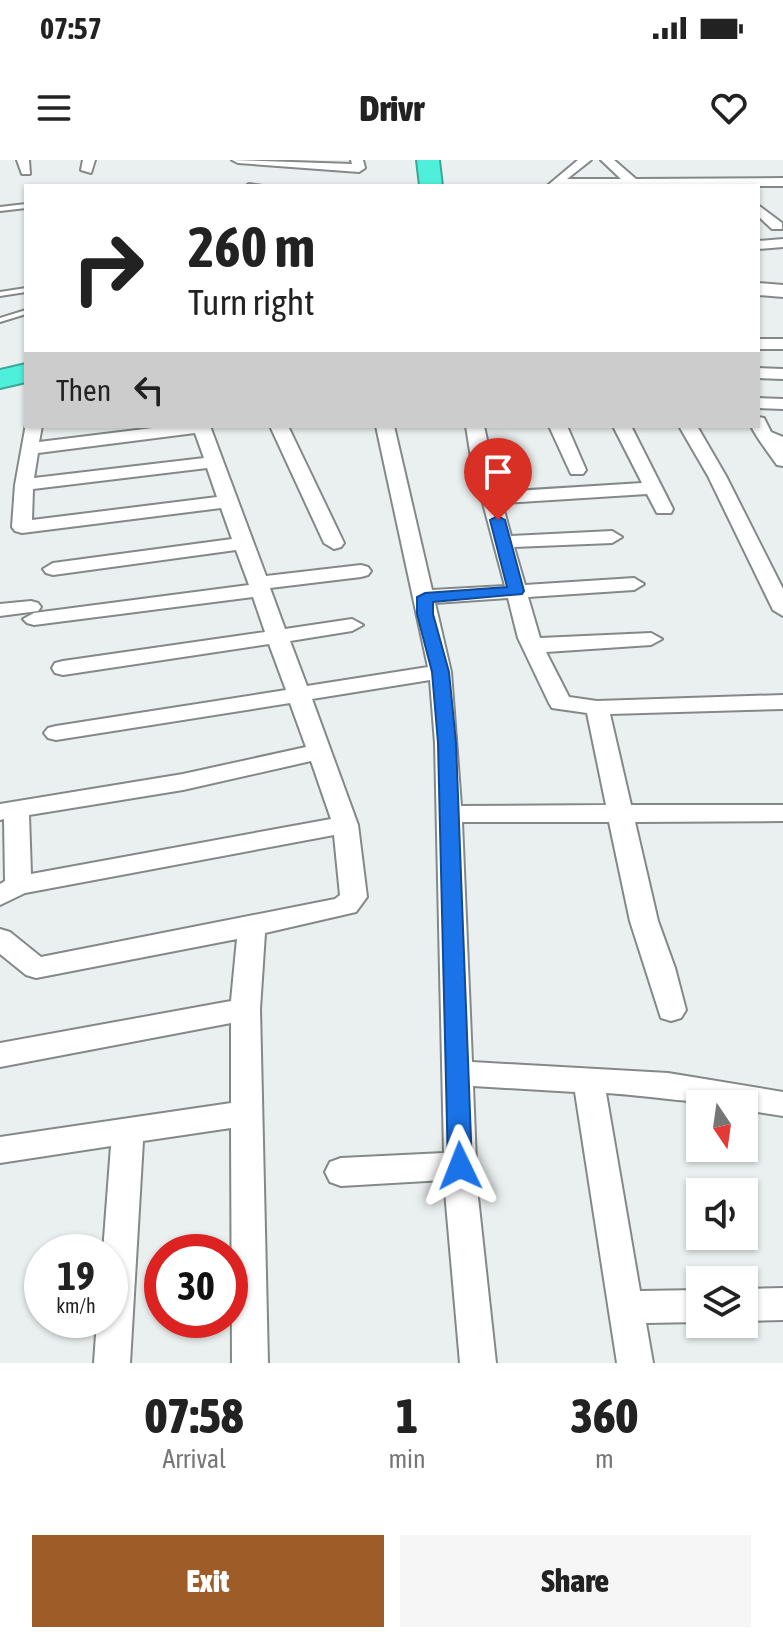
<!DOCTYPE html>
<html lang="en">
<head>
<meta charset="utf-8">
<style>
	body { margin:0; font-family:"Asap Condensed",sans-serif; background:#f6f6f6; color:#222; height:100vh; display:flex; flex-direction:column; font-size:30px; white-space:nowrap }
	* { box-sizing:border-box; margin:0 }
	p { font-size:26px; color:#767676 }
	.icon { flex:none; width:44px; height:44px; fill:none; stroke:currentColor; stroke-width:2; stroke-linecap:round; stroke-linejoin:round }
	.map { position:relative; height:1203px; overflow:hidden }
	.drawer { display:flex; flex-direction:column; background:#fff; flex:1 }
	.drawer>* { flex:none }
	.banner { position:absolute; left:24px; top:24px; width:736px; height:244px; border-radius:0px; box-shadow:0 2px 6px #0004; background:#fff; color:#222; overflow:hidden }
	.needle { width:52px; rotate:167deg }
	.fabs { position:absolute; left:686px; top:930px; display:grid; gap:16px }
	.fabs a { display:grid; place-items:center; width:72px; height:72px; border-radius:0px; background:#fff; box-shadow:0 2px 6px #0004; font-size:40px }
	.speed { position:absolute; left:24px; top:1074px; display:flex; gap:16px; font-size:40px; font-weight:700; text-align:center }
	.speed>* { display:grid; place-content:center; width:104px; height:104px; border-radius:50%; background:#fff; box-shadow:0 2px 6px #0004; line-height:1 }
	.speed small { font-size:20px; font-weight:400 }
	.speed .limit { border:12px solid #d22; background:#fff; color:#111 }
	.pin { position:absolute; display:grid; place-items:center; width:68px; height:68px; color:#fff; margin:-82px -34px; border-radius:50% 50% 50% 0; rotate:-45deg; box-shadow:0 0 8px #0007 }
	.pin .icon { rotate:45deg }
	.me { position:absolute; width:88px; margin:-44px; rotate:358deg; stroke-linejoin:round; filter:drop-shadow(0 0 6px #0008) }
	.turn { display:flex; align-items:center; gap:28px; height:168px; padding:0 32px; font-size:36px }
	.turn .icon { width:104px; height:104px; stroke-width:2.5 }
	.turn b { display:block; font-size:56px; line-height:68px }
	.then { display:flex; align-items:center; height:76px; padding:0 32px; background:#0003; gap:16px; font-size:30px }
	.eta { display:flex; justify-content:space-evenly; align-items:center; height:136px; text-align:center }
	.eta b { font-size:48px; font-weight:800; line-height:56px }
	.button { display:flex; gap:16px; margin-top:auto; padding:16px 32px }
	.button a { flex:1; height:92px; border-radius:0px; background:#9e5c29; color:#fff; font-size:32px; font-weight:800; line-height:92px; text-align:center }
	.button a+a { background:#f6f6f6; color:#222 }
	.status { display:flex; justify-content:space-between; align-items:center; height:56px; padding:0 40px; background:#fff; direction:ltr }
	.status svg { height:22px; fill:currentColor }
	header { display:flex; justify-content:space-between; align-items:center; height:104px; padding:0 32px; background:#fff; font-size:36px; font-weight:800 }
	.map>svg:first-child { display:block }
</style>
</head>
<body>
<div class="status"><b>07:57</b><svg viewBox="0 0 49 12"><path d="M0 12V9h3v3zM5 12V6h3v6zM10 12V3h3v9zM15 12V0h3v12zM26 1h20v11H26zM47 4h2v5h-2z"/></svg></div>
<header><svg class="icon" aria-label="menu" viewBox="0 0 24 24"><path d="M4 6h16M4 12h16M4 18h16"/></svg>Drivr<svg class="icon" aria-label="heart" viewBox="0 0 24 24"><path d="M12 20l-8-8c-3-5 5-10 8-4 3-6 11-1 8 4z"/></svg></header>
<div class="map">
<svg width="783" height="1203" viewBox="0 0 783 1203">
	<rect width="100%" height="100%" fill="#eaf0ef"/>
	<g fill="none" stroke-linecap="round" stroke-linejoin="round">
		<!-- lane casing -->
		<g stroke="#848988" stroke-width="4">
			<g id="lane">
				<polygon points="249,24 263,26 246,26"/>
				<polygon points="26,44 26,48 0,51 0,47"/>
				<polygon points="26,128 26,132 0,136 0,132"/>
				<polygon points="26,150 26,154 0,162 0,158"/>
			</g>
		</g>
		<!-- street casing -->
		<g stroke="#848988" stroke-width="4">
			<g id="street">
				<polygon points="17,0 29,0 30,14 22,14"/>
				<polygon points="83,0 95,0 91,13 81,10"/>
				<polygon points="232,0 352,4 351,0 363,0 365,8 359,12 238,3"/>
				<polygon points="578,0 591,0 567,19 621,19 601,0 614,0 636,19 783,18 783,26 547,26"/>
				<polygon points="758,45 782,63 782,69 772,69 758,56"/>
				<polygon points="783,79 783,87 758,89 758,81"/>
				<rect x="758" y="179" width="25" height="10"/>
				<polygon points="758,208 783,209 783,219 758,218"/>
				<polygon points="758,238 783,239 783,249 758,248"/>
				<path d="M758 257 764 258 771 272 783 277V306L777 305C768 292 758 280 751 266H758Z"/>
				<path d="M26 264 42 266 39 282 169 266H210L266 416 361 405 368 407 371 411 368 415 361 417 270 428 285 469 352 459 363 465 352 471 290 481 307 526 428 507 376 266H394L432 430 505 426 471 298 466 266H484L498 332 642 323 613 266H631L673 349 671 353H657L647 334 502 343 511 376 612 371 622 377 612 383 514 387 525 425 634 418 644 424 634 430 528 437 540 478 651 473 662 479 651 485 546 492 569 537 597 541 783 535V549L610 554 631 645H783V661L635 662 658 761 675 808 686 850 681 858 671 861 661 858 630 761 609 662H462L472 902 668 913 783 932V956L744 950V944C698 944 652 936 606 933L640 1131 700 1130V1162L646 1163 653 1203H617L575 932 473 926 477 1028 496 1203H460L444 1020 341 1026 330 1022 325 1012 330 1002 341 998 444 993 435 583 430 520 312 539 358 665 367 737 356 752 265 773 260 849 268 1203H232L231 968 143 981 130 1203H94L97 1160H110V1092H103L111 986 0 1003V977L231 943V863L0 907V883L231 841 237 779 36 818 26 815 0 794V769L10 772 41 797 335 739 340 735 334 675 25 733 0 745V724L5 721 4 659 0 660V644L183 614 306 587 290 543 56 580 48 578 44 573 48 568 56 566 286 530 269 484 63 515 55 513 52 508 55 503 63 501 265 472 253 437 34 465 27 463 23 459 34 453 249 425 236 390 53 415 46 413 43 409 53 403 232 379 221 348 22 373 15 371 12 367 15 325ZM195 273 204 298 34 318 38 293ZM207 308 217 337 32 360 33 329ZM508 438 518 478 549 543 552 548 587 553 606 645 461 646 451 512 435 443ZM311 601 331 659 31 714 29 655 183 630Z"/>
				<polygon points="270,266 288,266 344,383 341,387 334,389 324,383"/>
				<polygon points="549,266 567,266 586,310 583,314 571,314"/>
				<polygon points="679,266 697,266 726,316 783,429 783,456 773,450 708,316"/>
				<polygon points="31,441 38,443 41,447 38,451 0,456 0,444"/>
				<polygon points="783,1128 783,1160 744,1161 744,1129"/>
			</g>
		</g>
		<!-- secondary casing -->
		<g stroke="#848988" stroke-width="4">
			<polygon id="secondary" points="758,123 783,125 783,137 758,135"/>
		</g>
		<!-- highway casing -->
		<g stroke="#3da698" stroke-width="4">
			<g id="highway">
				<polygon points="417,0 439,0 442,26 420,26"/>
				<polygon points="26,204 26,222 0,228 0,210"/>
			</g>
		</g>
		<!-- lane -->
		<use href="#lane" fill="#fff" fill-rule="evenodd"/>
		<!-- street -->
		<use href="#street" fill="#fff" fill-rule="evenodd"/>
		<!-- secondary -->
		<use href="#secondary" fill="#fff" fill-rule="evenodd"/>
		<!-- highway -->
		<use href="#highway" fill="#4ff0db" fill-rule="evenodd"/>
	</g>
	<!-- route -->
	<polygon fill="#1a73e8" stroke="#114b97" stroke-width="2" points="498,356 505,360 524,431 522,434 433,442 433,454 449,512 456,583 472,1006 468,1013 460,1016 451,1013 448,1006 438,583 432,512 417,454 417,437 425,433 507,427 490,360"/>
</svg>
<div class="fabs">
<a><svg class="needle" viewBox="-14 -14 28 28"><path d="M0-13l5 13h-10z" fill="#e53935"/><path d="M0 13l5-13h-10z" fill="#767676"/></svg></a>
<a><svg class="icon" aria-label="sound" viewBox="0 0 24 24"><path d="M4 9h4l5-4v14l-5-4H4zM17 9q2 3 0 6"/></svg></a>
<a><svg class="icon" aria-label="layers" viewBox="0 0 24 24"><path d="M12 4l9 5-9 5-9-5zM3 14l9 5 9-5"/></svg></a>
</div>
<div class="speed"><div>19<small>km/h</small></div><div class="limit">30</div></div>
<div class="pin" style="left:498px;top:360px;background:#d93025"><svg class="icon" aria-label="arrive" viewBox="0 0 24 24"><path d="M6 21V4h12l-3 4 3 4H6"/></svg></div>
<svg class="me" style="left:460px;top:1006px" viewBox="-20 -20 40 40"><path d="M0-17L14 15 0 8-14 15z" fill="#1a73e8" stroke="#fff" stroke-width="4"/></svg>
<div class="banner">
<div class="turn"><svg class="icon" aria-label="right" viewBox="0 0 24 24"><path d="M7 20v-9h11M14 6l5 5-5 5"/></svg><div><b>260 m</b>Turn right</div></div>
<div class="then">Then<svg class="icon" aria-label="left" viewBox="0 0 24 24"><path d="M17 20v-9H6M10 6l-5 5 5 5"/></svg></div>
</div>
</div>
<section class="drawer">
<div class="eta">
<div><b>07:58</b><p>Arrival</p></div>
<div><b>1</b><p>min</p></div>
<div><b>360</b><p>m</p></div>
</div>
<div class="button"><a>Exit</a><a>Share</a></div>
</section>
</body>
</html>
